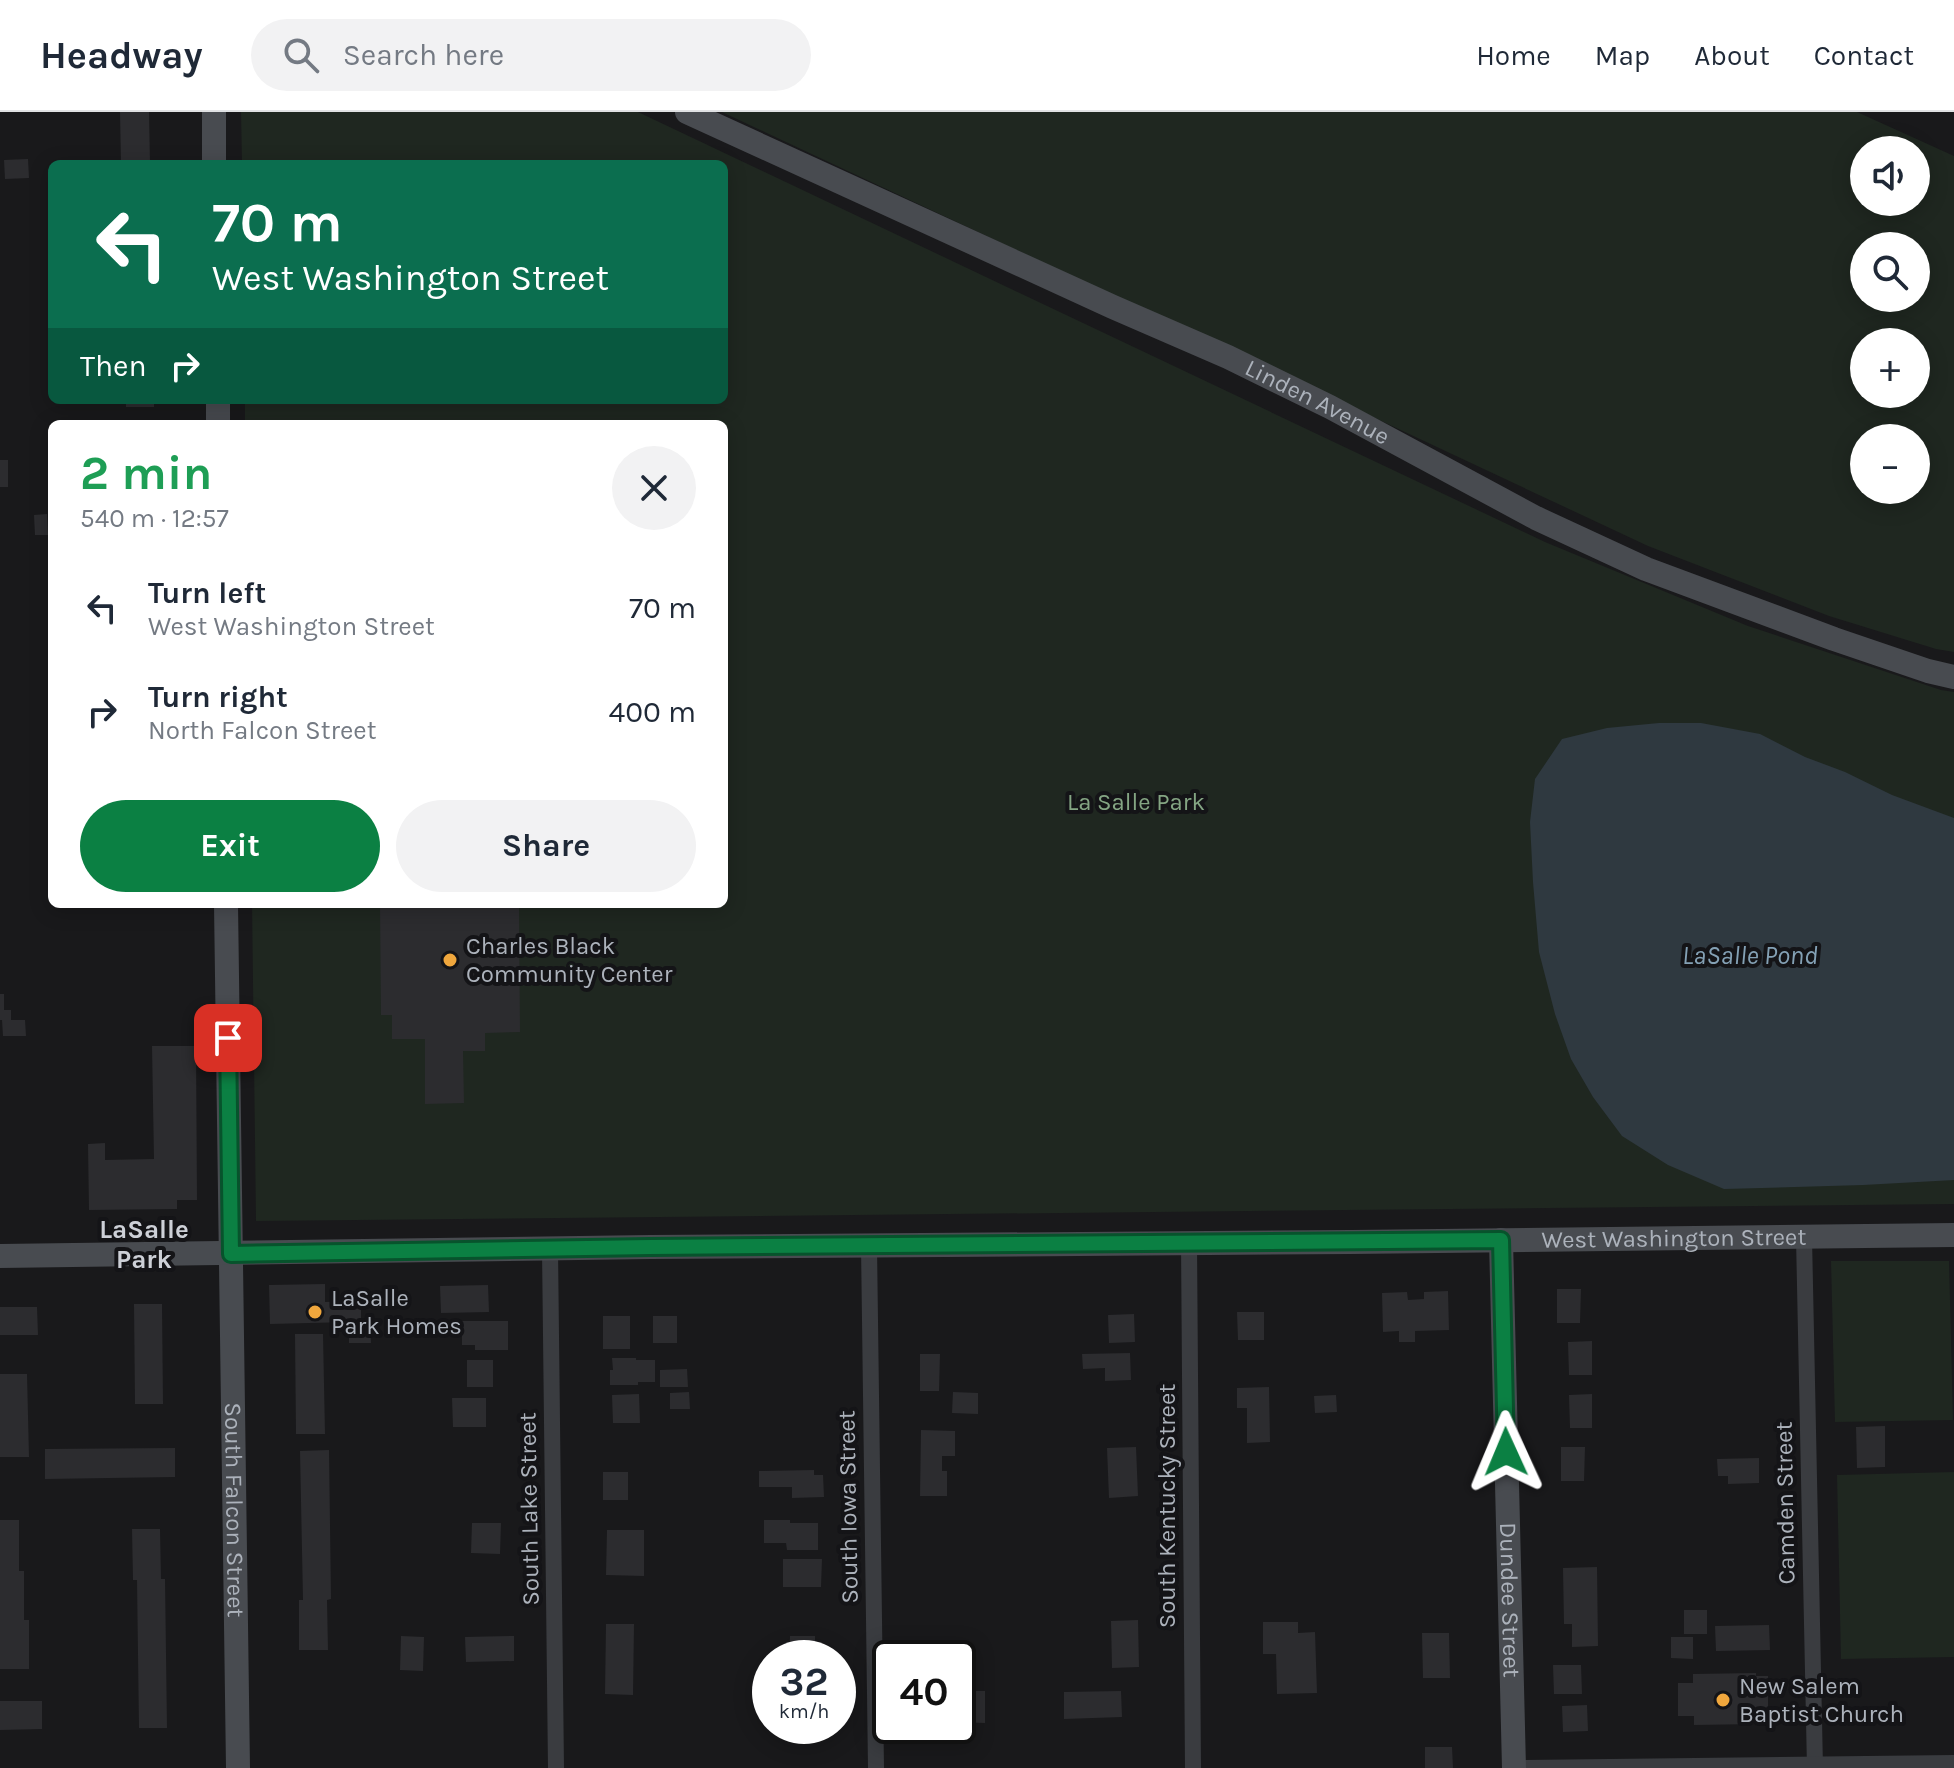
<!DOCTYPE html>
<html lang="en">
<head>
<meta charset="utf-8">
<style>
	body { margin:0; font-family:Karla,sans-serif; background:#f2f2f3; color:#1f2937; height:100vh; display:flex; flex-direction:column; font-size:30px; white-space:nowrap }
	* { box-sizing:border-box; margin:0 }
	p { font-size:26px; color:#747a83 }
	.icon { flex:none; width:44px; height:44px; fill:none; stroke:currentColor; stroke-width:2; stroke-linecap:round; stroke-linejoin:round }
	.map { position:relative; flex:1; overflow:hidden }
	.panel { position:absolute; left:48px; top:308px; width:680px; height:488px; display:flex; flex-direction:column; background:#fff; border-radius:12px; box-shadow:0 4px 20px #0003 }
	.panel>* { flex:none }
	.top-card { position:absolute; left:48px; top:48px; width:680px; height:244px; border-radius:12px; box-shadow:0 4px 20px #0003; background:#0b6e4f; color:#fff; overflow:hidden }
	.fabs { position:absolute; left:1850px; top:24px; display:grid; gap:16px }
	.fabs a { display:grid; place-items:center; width:80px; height:80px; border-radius:50%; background:#fff; box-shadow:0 4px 20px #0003; font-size:40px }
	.speed { position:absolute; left:752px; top:1528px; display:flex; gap:16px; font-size:40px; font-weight:700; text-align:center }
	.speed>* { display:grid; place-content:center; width:104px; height:104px; border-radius:50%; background:#fff; box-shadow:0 4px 20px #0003; line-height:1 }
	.speed small { font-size:20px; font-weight:400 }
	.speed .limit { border:4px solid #111; border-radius:12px; background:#fff; color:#111 }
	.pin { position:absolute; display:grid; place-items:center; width:68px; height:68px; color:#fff; margin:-34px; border-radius:16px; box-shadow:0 4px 12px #0006 }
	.me { position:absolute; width:88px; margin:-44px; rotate:359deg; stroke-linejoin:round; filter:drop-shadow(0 0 6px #0008) }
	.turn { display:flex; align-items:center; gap:28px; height:168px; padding:0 32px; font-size:36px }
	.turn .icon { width:104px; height:104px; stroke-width:2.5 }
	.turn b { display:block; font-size:56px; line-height:68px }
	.then { display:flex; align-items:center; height:76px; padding:0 32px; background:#0003; gap:16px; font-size:30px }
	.round { display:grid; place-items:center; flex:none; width:84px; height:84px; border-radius:42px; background:#f2f2f3 }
	.head { display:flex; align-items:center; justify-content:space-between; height:136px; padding:0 32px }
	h1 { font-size:48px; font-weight:700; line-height:60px; color:#1e9e55 }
	.cta { display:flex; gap:16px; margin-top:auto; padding:16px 32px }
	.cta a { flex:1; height:92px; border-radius:48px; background:#0b8043; color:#fff; font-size:32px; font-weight:700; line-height:92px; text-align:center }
	.cta a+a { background:#f2f2f3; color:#1f2937 }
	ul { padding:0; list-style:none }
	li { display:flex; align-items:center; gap:24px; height:104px; padding:0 32px }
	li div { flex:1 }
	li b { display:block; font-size:30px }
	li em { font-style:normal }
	header { display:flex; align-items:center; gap:48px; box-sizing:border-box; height:112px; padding:0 40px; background:#fff; border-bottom:2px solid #e0e1e3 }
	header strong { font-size:38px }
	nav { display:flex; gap:44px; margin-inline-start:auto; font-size:28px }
	.search { width:560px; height:72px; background:#f2f2f3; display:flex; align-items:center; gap:20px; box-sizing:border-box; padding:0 28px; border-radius:44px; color:#747a83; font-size:30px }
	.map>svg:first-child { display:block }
</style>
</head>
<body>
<header>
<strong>Headway</strong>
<div class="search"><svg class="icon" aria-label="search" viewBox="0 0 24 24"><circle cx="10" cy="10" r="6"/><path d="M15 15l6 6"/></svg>Search here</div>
<nav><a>Home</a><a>Map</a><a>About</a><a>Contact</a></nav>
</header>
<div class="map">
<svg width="1954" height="1656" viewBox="0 0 1954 1656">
	<rect width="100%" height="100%" fill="#19191b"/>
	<!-- green -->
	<g fill="#1f2720" fill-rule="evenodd">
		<polygon points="241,0 638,0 1545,430 1748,514 1941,578 1954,580 1954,1092 256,1109 252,792 724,792 724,312 245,312 245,288 724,288 724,52 242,52"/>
		<path d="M722 0H1857L1954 44V540L1936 537 1829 504 1648 434ZM1864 38H1916V90H1864ZM1864 134H1916V186H1864ZM1864 230H1916V282H1864ZM1864 326H1916V378H1864Z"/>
		<polygon points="1831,1149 1949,1149 1953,1308 1835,1310"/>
		<polygon points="1954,1360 1954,1545 1841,1547 1837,1363"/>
	</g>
	<!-- water -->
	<polygon fill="#2f3940" points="1659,611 1701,611 1760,622 1805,645 1845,660 1892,683 1954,706 1954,1068 1863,1073 1724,1077 1668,1053 1622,1024 1593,985 1571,947 1555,902 1539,840 1533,770 1530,710 1535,667 1562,627 1607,616"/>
	<!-- building -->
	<g fill="#2c2c2f">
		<polygon points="120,0 149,0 150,52 121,52"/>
		<polygon points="28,47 29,66 5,67 4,48"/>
		<rect x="126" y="288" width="28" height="7"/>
		<rect x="0" y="348" width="8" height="27"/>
		<polygon points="47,402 48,423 35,423 34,403"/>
		<polygon points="380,792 519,794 520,920 485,921 485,939 463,939 464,991 425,992 425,927 392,927 392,903 381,903"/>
		<polygon points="0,882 4,882 4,898 11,898 11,908 25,908 26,924 3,924 2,908 0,908"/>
		<polygon points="152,934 196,934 197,1088 177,1088 177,1097 89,1098 88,1032 105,1031 105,1048 154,1047"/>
		<polygon points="325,1172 325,1190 361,1189 361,1210 370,1210 371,1231 349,1231 349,1210 270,1212 269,1173"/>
		<polygon points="488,1173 489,1200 441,1201 440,1174"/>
		<polygon points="1557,1177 1581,1177 1580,1211 1557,1211"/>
		<polygon points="1448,1179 1449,1218 1415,1219 1415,1230 1399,1230 1399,1219 1383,1220 1382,1181 1407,1180 1408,1188 1424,1187 1424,1180"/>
		<polygon points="134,1192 162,1192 163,1292 135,1292"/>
		<polygon points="0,1195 37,1195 38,1223 0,1223"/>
		<polygon points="1237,1200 1264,1200 1264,1228 1238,1228"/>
		<polygon points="1134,1202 1135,1230 1109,1231 1108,1203"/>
		<rect x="603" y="1204" width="27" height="33"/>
		<rect x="653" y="1204" width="24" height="27"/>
		<polygon points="462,1209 508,1209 508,1238 475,1238 475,1233 462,1233"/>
		<polygon points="295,1222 323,1222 325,1322 296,1322"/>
		<polygon points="1592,1229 1592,1263 1569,1263 1568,1230"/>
		<polygon points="1130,1241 1131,1268 1105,1269 1105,1256 1083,1257 1082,1242"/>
		<polygon points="920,1242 940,1242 939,1279 920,1279"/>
		<polygon points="612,1246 636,1246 636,1248 655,1248 655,1270 638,1270 638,1273 610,1273 610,1258 613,1258"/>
		<rect x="467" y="1248" width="26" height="27"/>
		<polygon points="687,1257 688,1275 660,1275 660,1258"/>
		<polygon points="0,1262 27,1262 29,1345 0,1345"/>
		<polygon points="1269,1275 1270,1330 1247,1331 1247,1296 1237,1296 1237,1276"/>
		<polygon points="689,1280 690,1297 670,1297 670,1281"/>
		<polygon points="953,1280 978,1281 978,1302 952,1301"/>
		<polygon points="639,1282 640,1311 613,1311 612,1283"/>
		<polygon points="1592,1282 1592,1316 1570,1316 1569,1283"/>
		<polygon points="1336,1283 1337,1300 1315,1301 1314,1284"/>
		<polygon points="452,1286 486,1286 486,1315 453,1315"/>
		<polygon points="1885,1314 1885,1355 1857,1356 1856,1315"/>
		<polygon points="921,1318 955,1319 955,1344 942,1344 942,1359 947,1359 947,1384 920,1384"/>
		<polygon points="1136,1335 1138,1384 1109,1386 1107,1336"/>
		<polygon points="1561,1335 1585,1335 1584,1369 1561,1369"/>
		<polygon points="175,1336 175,1365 45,1367 45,1337"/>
		<polygon points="329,1338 331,1487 327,1488 328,1538 299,1538 299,1488 303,1488 300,1339"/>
		<polygon points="1759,1346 1759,1371 1728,1372 1728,1364 1718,1364 1717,1347"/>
		<polygon points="814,1358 814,1363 823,1363 824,1385 792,1386 792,1375 759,1375 759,1359"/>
		<rect x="603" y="1360" width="25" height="28"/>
		<polygon points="0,1408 19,1408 19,1459 24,1459 24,1508 29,1508 29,1557 0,1557"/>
		<polygon points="764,1408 790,1408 790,1411 818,1411 818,1438 787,1438 786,1431 764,1431"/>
		<polygon points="472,1411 501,1411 500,1442 471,1441"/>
		<polygon points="132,1417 160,1417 161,1467 165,1467 167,1616 139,1616 137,1468 133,1468"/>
		<polygon points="607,1418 644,1418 644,1464 606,1463"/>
		<polygon points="783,1447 822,1447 821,1475 783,1475"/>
		<polygon points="1597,1455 1598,1534 1572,1535 1572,1512 1564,1512 1563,1456"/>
		<rect x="1684" y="1498" width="23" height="24"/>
		<polygon points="1138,1508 1139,1555 1112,1556 1111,1509"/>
		<polygon points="1263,1510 1298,1510 1298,1521 1315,1520 1317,1581 1277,1582 1276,1542 1263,1542"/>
		<polygon points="606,1512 634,1512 633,1583 605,1582"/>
		<polygon points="1769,1513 1770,1538 1716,1539 1715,1514"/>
		<polygon points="1422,1521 1449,1521 1450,1566 1423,1566"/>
		<polygon points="401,1524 424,1525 423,1559 400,1558"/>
		<polygon points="514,1524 514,1549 466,1550 465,1525"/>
		<polygon points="790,1524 815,1524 815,1546 789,1546"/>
		<polygon points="1671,1525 1693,1525 1693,1547 1671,1546"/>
		<polygon points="1553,1553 1581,1553 1582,1582 1554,1582"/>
		<polygon points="1756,1561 1756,1564 1768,1564 1768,1609 1757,1609 1757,1612 1694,1613 1694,1604 1678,1604 1678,1571 1693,1571 1693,1562"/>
		<polygon points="958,1579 985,1579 985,1611 958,1610"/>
		<polygon points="1121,1579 1122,1605 1064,1607 1064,1580"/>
		<polygon points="0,1589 42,1589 42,1617 0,1618"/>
		<polygon points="1587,1593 1588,1619 1563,1620 1562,1594"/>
		<polygon points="1425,1635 1452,1635 1453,1656 1425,1656"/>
	</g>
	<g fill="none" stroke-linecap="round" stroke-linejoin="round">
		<!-- street -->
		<g stroke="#3a3c40" stroke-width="16">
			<polyline points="1804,1125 1815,1656"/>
			<polyline points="1189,1131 1193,1656"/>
			<polyline points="869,1134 876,1656"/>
			<polyline points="550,1137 556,1656"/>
			<polyline points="1514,1656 1954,1651"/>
		</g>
		<!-- secondary -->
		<g stroke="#484b50" stroke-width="24">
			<polyline points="214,0 214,52"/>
			<path id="s1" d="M687 0 1113 195 1228 245 1330 295 1536 406 1646 457 1834 527 1928 559 1954 565"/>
			<polyline points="218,288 218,312"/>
			<path id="s2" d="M226 792 238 1656"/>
			<path id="s3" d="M1501 1128 1514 1656"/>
			<path id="s4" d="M0 1144 650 1135 1351 1130 1954 1123"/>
		</g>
	</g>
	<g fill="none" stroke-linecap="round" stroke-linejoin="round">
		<!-- route casing -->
		<g stroke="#07532c" stroke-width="20">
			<polyline id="route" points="228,926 231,1142 650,1135 1501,1128 1506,1340"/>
		</g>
		<!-- route -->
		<use href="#route" stroke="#0b8043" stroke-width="14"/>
	</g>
	<!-- markers -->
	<g fill="#f0a73d" stroke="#141417" stroke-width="3">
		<circle cx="450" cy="848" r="8"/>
		<circle cx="315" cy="1200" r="8"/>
		<circle cx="1723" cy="1588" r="8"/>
	</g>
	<g text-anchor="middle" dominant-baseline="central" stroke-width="8" stroke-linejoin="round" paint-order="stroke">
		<!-- street labels -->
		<g font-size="24" fill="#acb2bb" stroke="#141417">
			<text stroke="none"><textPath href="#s1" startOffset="694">Linden Avenue</textPath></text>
			<text stroke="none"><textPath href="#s4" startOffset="1674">West Washington Street</textPath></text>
			<text transform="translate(1785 1391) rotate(-91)">Camden Street</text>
			<text transform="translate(1167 1394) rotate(-90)">South Kentucky Street</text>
			<text transform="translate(848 1395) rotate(-91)">South Iowa Street</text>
			<text transform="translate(529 1397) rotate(-91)">South Lake Street</text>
			<text stroke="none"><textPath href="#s2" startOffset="606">South Falcon Street</textPath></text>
			<text stroke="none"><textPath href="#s3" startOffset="360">Dundee Street</textPath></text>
		</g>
		<!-- park labels -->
		<g font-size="24" fill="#84a583" stroke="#141417">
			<text x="1136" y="690">La Salle Park</text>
		</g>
		<!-- poi labels -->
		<g font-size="24" fill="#acb2bb" stroke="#141417" text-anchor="start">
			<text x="466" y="834">Charles Black<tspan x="466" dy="28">Community Center</tspan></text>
			<text x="331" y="1186">LaSalle<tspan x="331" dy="28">Park Homes</tspan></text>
			<text x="1739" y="1574">New Salem<tspan x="1739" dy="28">Baptist Church</tspan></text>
		</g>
		<!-- water labels -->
		<g font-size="26" font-style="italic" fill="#84a1b5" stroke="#141417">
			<text x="1750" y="843">LaSalle Pond</text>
		</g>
		<!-- neighbourhood labels -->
		<g font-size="26" font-weight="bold" fill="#cdd0d7" stroke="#141417">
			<text x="144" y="1117">LaSalle<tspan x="144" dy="30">Park</tspan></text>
		</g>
	</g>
</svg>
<div class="fabs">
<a><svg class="icon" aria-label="sound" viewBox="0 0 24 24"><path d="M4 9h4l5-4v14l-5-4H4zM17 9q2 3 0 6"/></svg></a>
<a><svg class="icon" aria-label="search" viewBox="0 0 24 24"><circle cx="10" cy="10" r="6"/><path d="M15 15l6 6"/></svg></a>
<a>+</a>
<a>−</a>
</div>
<div class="speed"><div>32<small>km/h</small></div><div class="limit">40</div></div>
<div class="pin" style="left:228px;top:926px;background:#d93025"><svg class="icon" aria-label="arrive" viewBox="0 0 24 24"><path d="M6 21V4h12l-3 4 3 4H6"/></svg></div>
<svg class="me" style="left:1506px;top:1340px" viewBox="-20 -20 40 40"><path d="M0-17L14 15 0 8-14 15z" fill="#0b8043" stroke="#fff" stroke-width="4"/></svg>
<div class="top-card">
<div class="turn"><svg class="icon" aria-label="left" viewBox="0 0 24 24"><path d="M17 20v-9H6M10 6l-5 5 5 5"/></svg><div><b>70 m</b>West Washington Street</div></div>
<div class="then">Then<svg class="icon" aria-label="right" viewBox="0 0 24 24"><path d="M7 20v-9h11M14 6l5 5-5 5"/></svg></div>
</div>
<section class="panel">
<div class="head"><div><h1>2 min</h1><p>540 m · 12:57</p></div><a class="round"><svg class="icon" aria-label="close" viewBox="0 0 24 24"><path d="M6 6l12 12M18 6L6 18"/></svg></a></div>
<ul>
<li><svg class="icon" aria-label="left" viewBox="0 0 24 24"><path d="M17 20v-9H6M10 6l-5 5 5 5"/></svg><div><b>Turn left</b><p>West Washington Street</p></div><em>70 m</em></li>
<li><svg class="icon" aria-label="right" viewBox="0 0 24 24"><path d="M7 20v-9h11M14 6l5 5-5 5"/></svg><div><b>Turn right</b><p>North Falcon Street</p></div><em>400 m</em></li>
</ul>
<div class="cta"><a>Exit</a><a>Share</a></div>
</section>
</div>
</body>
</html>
